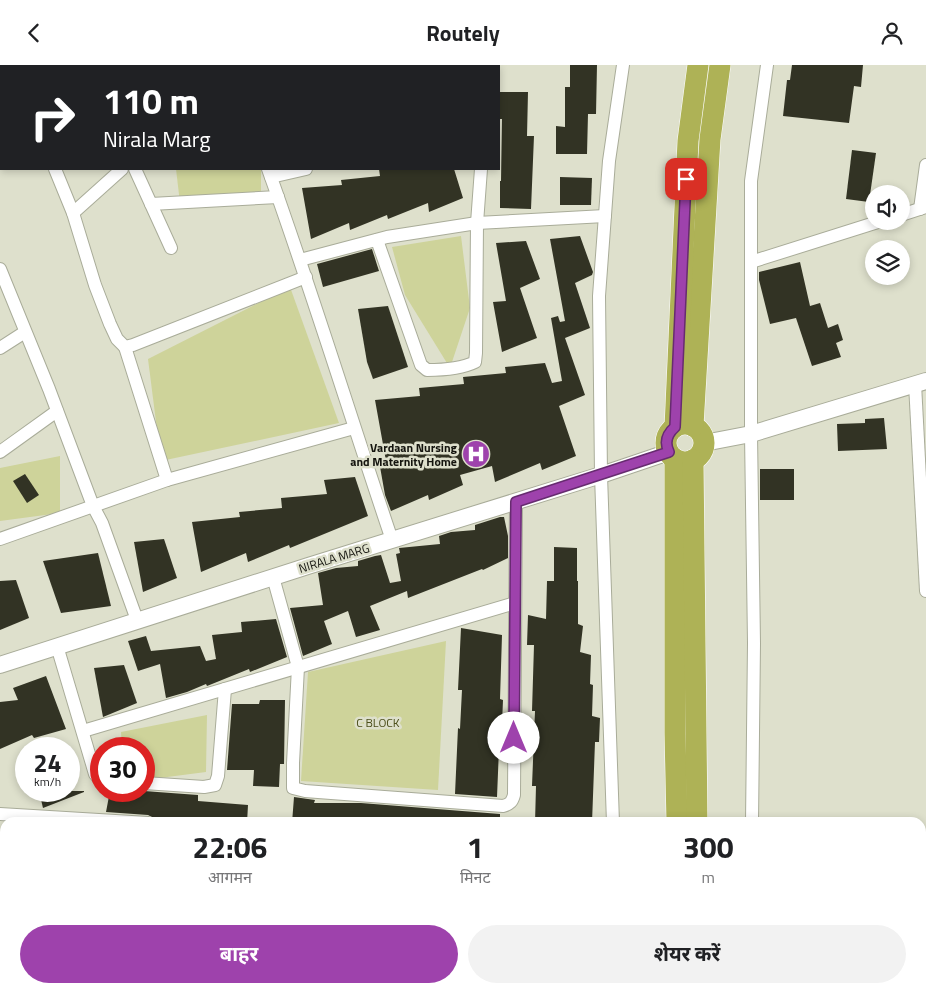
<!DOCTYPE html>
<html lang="hi">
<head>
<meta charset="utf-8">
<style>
	body { margin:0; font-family:"Titillium Web","Noto Sans Devanagari",sans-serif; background:#f2f2f2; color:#202124; height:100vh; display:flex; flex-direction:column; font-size:19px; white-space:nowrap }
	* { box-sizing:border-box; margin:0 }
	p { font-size:16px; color:#757577 }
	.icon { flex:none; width:28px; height:28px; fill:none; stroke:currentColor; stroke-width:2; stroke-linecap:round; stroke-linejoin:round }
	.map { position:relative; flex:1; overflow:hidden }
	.panel { position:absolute; left:0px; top:752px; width:926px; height:176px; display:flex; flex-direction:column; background:#fff; border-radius:15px 15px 0 0; box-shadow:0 2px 8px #0003 }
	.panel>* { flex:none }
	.guide { position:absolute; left:0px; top:0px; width:500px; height:105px; box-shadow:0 2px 8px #0003; background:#202124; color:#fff; overflow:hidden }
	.fabs { position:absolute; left:865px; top:120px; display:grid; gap:10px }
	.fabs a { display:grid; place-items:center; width:45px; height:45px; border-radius:50%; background:#fff; box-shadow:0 2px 8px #0003; font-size:25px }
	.speed { position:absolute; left:15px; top:672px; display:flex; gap:10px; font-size:25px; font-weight:700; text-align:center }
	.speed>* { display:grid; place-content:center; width:65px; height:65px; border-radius:50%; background:#fff; box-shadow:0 2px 8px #0003; line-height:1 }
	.speed small { font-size:12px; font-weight:400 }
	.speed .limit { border:8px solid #d22; background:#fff; color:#111 }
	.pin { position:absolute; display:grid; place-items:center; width:42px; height:42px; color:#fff; margin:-21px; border-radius:10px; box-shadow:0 2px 8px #0006 }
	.me { position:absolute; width:55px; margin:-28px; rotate:0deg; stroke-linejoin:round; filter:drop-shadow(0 0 4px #0008) }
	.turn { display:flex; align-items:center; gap:18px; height:105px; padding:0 20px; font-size:22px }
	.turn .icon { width:65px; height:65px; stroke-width:2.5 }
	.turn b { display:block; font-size:35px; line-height:42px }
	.eta { display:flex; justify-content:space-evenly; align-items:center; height:85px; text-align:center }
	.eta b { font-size:30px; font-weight:700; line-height:35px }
	.primary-button { display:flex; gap:10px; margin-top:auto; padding:10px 20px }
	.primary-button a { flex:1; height:58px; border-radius:30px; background:#9e42ac; color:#fff; font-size:20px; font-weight:700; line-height:58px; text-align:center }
	.primary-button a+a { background:#f2f2f2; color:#202124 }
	header { display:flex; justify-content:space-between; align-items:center; height:65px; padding:0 20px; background:#fff; font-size:22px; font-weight:700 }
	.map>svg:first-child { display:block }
</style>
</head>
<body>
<header><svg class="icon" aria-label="back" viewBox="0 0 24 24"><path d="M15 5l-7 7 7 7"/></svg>Routely<svg class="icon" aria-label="person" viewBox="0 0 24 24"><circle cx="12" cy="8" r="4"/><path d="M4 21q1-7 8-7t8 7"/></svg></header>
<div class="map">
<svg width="926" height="928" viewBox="0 0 926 928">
	<rect width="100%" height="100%" fill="#dee0cc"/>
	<!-- green -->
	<g fill="#ced39a">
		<polygon points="257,0 462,0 463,1 258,1"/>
		<polygon points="176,104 261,104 261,128 180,138"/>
		<polygon points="461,171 470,243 450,303 405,230 392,182"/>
		<polygon points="290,222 339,358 161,396 148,294"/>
		<polygon points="60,391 60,448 0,456 0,403"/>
		<polygon points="446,576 438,725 301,716 308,607"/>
		<polygon points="207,650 206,707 144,715 144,684 122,684 121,667"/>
		<polygon points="5,769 5,918 2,918 0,904 0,770"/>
	</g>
	<!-- building -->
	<g fill="#323324">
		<polygon points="570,0 597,0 596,49 588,49 587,89 556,89 556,61 565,62 565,22 570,22"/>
		<polygon points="792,0 863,0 861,22 854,21 849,58 783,51 787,15 790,15"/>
		<polygon points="499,27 528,27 527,71 534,71 531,144 500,143 500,116 501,116 502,54 499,54"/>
		<polygon points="852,85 876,88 869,137 846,134"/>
		<polygon points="379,104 454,104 463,133 429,147 428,138 388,154 387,150 350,165 349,158 311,174 302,123 342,120 341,115 380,111"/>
		<polygon points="560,112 592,113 591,140 560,140"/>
		<polygon points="580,171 593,207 592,210 575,218 590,263 565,273 585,330 559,341 576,391 542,405 540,398 495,417 492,401 460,410 463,420 429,435 428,430 391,446 385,430 379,396 386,396 375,335 420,331 419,323 464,319 463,312 506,308 505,302 545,298 552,318 562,316 551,253 558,251 560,257 565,256 550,174"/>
		<polygon points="526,176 540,214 520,223 537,273 502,287 493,237 506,236 496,178"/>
		<polygon points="372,184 379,206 323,222 317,199"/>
		<polygon points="800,197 810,241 820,238 828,263 838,259 843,275 836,278 841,292 812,301 796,253 770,259 759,215 759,207"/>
		<polygon points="388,241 408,302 373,314 367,297 358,244"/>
		<polygon points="884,353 887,384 838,386 837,359 865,358 865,354"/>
		<rect x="760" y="404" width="34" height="31"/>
		<polygon points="25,409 39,430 27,438 13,416"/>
		<polygon points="355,412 368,451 290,483 289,480 248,497 246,488 201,507 192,457 240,452 239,447 282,443 281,433 327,429 324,415"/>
		<polygon points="500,452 504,452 508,471 508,493 483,505 482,504 408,533 407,526 370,541 380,565 356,572 348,546 324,556 332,579 303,591 290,543 323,540 318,508 336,503 358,501 358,496 375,491 381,490 390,518 401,516 396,489 400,488 399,483 440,479 439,471 451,467 475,465 475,460"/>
		<polygon points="164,474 177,513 143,527 134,477"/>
		<polygon points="554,482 577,483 577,516 578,516 578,559 583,561 580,587 591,590 590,619 593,620 592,651 600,653 599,677 595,677 592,758 535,758 536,721 532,721 535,646 532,646 534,580 527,580 528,550 546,554 547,516 554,516"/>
		<polygon points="98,488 111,541 61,548 43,496"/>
		<polygon points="16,515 29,553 0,565 0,516"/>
		<polygon points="276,554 287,592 250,607 249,604 212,619 207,621 206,619 187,627 166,633 160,599 138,606 128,576 146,571 151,586 200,581 206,596 216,594 212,570 242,567 241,557"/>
		<polygon points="461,563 502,570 500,634 503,635 502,659 500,659 497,732 455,729 458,663 460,664 462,625 458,625"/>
		<polygon points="124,600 137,638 103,652 94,603"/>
		<polygon points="46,611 66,664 34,673 32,670 0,684 0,637 18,635 13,623"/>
		<polygon points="260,635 285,635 284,699 280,699 279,722 253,721 254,705 227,705 232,639 259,639"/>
		<polygon points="39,726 84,726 84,727 43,743"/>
		<polygon points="110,726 144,726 198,730 198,736 248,740 247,758 225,758 205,756 205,753 154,753 148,750 106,747"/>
		<polygon points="294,732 315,735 314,738 361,738 500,749 500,758 292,758"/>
	</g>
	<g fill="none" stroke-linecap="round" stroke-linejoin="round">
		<!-- minor casing -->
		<g stroke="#a9ac99" stroke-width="14">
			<g id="minor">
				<polyline points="219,0 219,1"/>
				<polyline points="482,0 485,1"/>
				<polyline points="35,1 36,0"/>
				<polyline points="113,1 114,0"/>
				<polyline points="55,104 73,148 95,220 110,259 117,274 125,282 133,280 306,212"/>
				<polyline points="135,104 171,183"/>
				<path d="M268 104C312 226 350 351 392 475"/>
				<polyline points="271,112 306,104"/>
				<polyline points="151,139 278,132"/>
				<polyline points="920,144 926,100"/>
				<polyline points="73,148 122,104"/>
				<polyline points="901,150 926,142"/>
				<path d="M377 175 421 300 427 305C442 305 461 304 475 297L476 288 477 158 481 104"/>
				<polyline points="300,195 387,172 477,158 605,151"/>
				<polyline points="751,197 881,156"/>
				<polyline points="0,204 49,324 93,441 102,458 137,555"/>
				<polyline points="125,282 167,415"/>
				<polyline points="0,283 25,267"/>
				<polyline points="915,319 926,526"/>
				<polyline points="0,387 57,346"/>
				<polyline points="0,474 167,415 354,363"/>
				<path d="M273 512 298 602 293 698V723L305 726 503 741C510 739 512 737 514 730L516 437"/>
				<polyline points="57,581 95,709 99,714 101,715"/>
				<polyline points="83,666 515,538"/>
				<polyline points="144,718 204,722 215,720 218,711 225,624"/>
				<polyline points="0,749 148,758"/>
				<polyline points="613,758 601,410 599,231 609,96 623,0"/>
				<polyline points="752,758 754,578 751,369 751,116 767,0"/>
				<polyline points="616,924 616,928"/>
				<polyline points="765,924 765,928"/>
			</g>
		</g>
		<!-- tertiary casing -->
		<g stroke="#a9ac99" stroke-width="18">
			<g id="tertiary">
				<polyline points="704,378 751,369 926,316"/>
				<polyline points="0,600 308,501 601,410 669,387"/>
			</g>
		</g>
		<!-- trunk casing -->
		<g stroke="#fff" stroke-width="22">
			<g id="trunk">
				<circle cx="685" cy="378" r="19"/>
				<polyline points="693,361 710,74 720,0"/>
				<polyline points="675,362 688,76 698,0"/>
				<polyline points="675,394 675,668 677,758"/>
				<polyline points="693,395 697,758"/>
				<polyline points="682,924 683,928"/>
				<polyline points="698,924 699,928"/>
			</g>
		</g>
		<!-- minor -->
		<use href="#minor" stroke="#fff" stroke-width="12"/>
		<!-- tertiary -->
		<use href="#tertiary" stroke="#fff" stroke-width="16"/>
		<!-- trunk -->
		<use href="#trunk" stroke="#aeb256" stroke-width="21"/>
	</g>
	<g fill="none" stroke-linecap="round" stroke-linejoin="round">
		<!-- route casing -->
		<g stroke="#672b70" stroke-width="12">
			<path id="route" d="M514 673 516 437 669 387C664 377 667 369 675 362L686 114"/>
		</g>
		<!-- route -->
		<use href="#route" stroke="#9e42ac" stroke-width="9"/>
	</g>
	<!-- icons -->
	<defs>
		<g id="hospital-disc" transform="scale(1.4375)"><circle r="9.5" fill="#9e42ac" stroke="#dee0cc"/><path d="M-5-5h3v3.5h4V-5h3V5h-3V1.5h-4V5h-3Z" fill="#fff"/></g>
	</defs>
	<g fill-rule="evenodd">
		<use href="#hospital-disc" x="476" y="389"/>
	</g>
	<g text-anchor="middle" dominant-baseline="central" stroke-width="5" stroke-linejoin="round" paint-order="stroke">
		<!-- poi labels -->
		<g font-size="12" font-weight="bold" fill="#14140e" stroke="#dee0cc" text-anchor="end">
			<text x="457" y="382">Vardaan Nursing<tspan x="457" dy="14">and Maternity Home</tspan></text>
		</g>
		<!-- street labels -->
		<g font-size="12" fill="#14140e" stroke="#dee0cc">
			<text transform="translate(334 493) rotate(-17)">NIRALA MARG</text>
		</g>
		<!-- park labels -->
		<g font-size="12" fill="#4d501c" stroke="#dee0cc">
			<text x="378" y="657">C BLOCK</text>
		</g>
	</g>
</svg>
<div class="fabs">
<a><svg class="icon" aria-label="sound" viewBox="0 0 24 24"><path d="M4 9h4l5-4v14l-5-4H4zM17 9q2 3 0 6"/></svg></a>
<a><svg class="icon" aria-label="layers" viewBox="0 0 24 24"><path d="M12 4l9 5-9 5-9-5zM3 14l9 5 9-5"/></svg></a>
</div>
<div class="speed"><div>24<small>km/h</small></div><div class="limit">30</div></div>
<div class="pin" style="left:686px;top:114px;background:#d93025"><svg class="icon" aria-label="arrive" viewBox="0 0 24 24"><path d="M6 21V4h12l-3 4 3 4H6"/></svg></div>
<svg class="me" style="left:514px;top:673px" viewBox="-20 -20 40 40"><circle r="19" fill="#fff"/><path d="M0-13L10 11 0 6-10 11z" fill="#9e42ac"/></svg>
<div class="guide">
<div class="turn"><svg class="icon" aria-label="right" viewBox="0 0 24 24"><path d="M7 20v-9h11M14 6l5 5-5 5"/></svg><div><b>110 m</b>Nirala Marg</div></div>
</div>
<section class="panel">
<div class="eta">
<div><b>22:06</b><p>आगमन</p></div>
<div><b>1</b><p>मिनट</p></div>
<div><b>300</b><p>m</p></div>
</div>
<div class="primary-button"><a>बाहर</a><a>शेयर करें</a></div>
</section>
</div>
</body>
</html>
